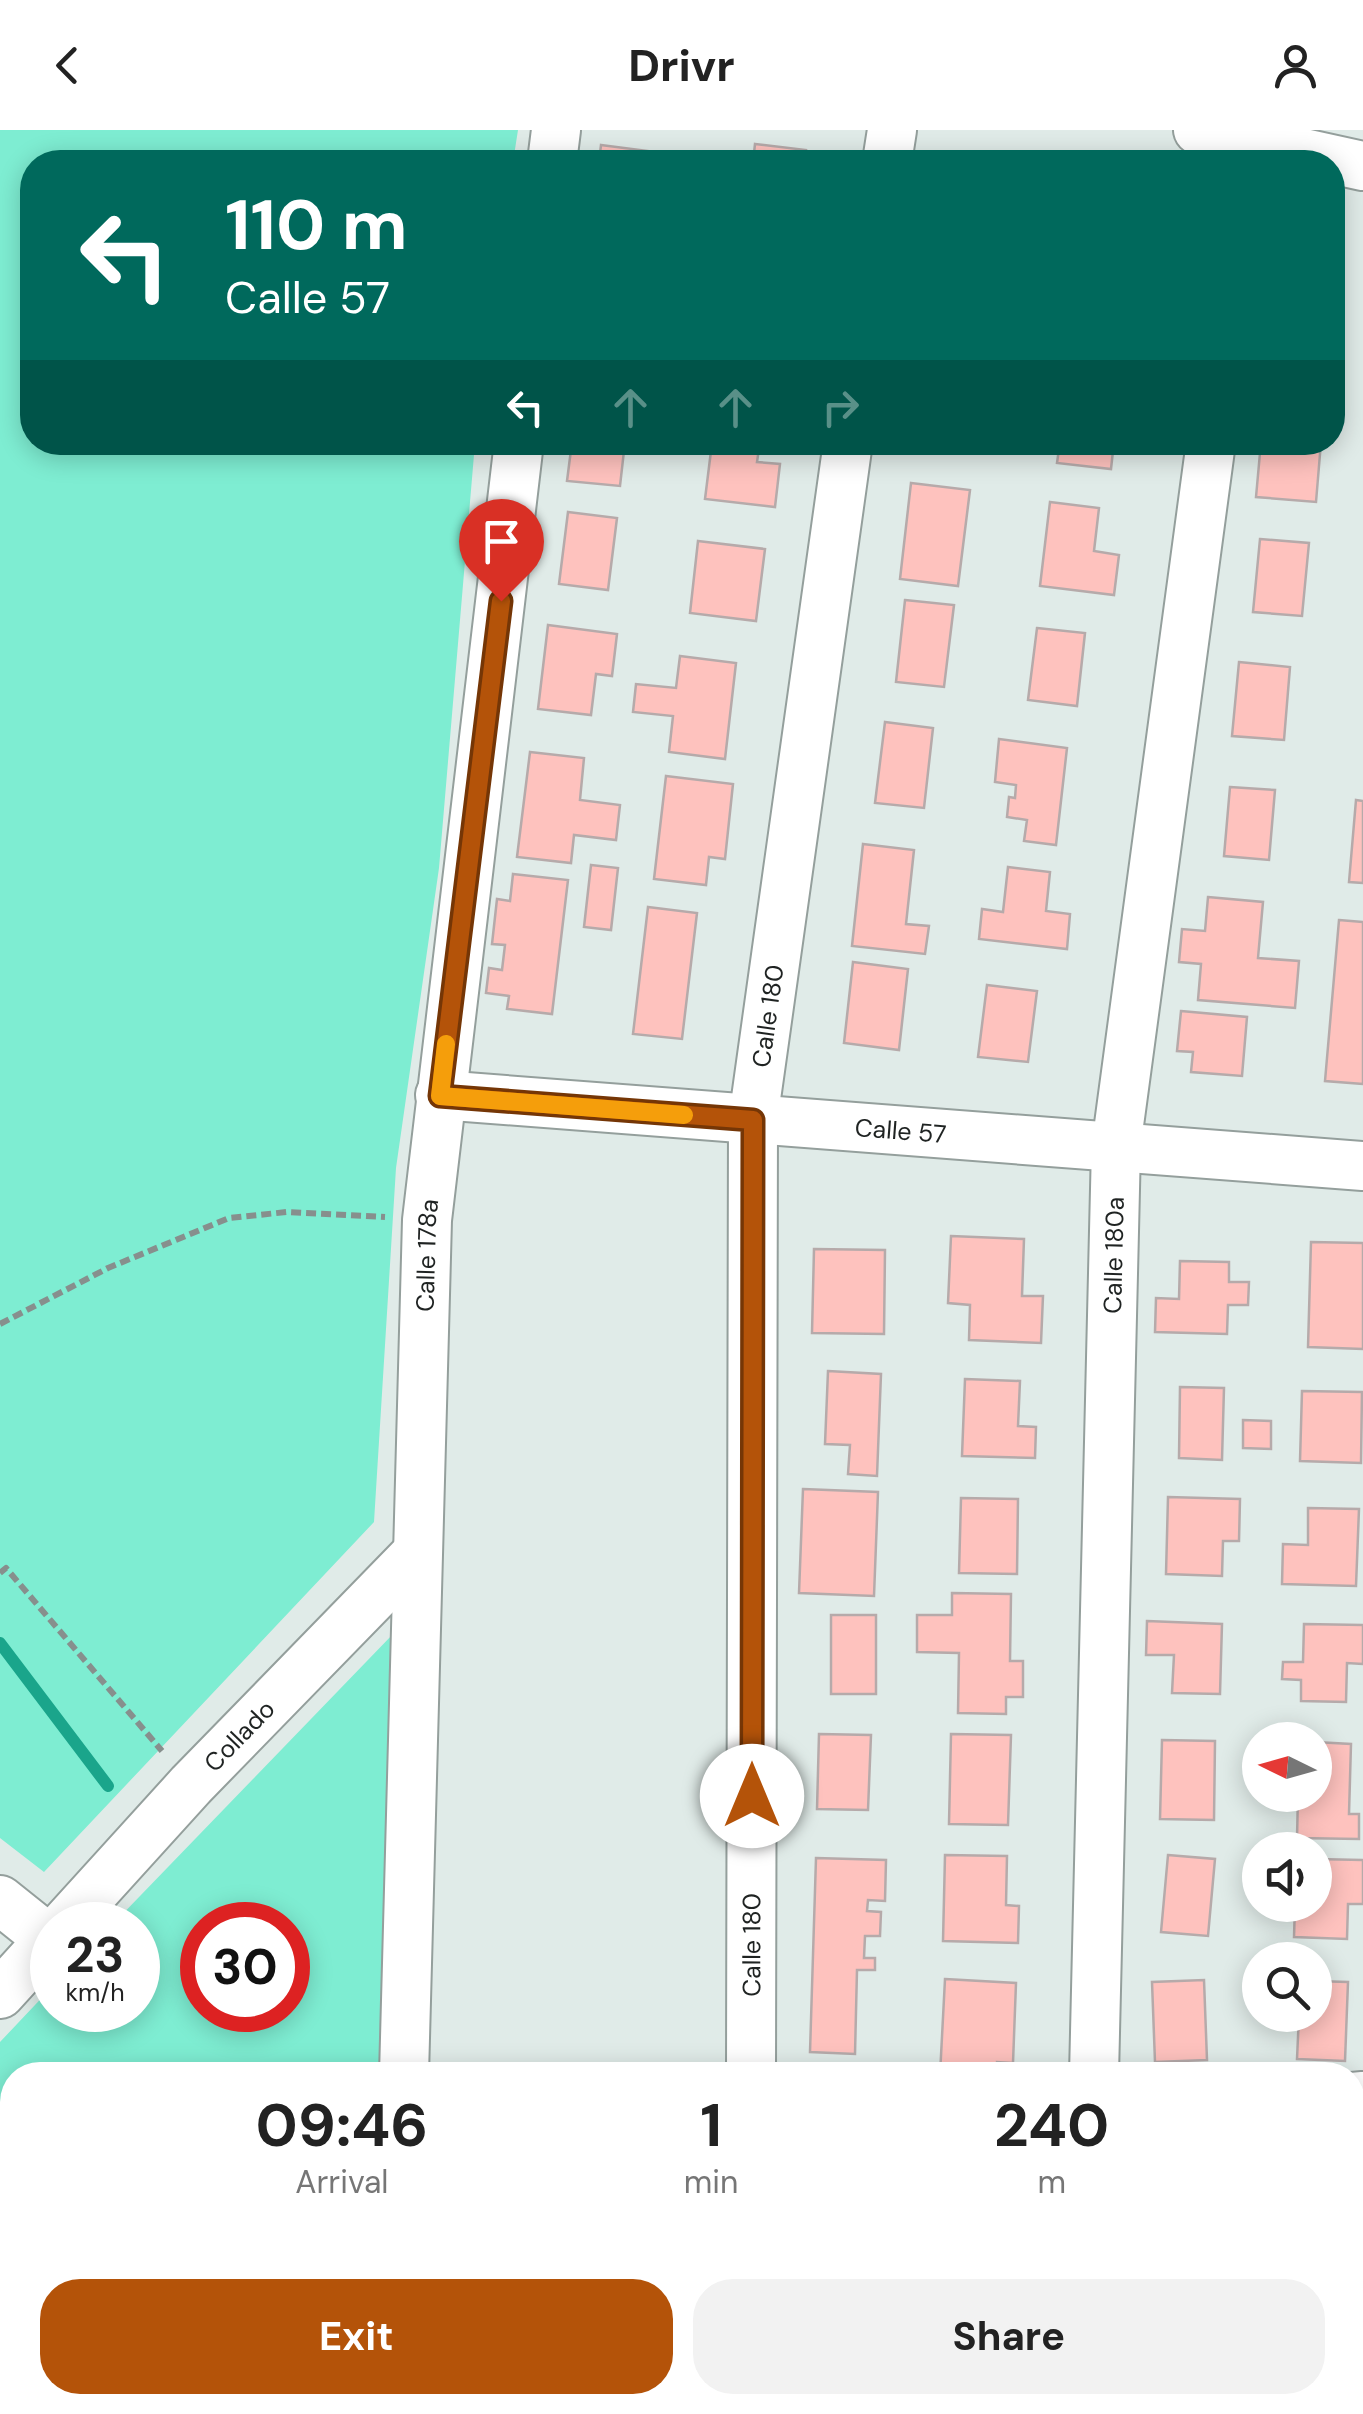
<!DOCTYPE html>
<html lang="en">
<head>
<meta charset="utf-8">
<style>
	body { margin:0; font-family:"DM Sans",sans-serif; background:#f2f2f2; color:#222; height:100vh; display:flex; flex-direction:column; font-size:38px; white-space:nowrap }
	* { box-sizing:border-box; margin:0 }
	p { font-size:32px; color:#767676 }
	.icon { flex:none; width:55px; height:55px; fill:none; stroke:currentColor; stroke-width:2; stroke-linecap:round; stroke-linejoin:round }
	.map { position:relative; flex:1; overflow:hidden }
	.details { position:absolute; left:0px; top:1932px; width:1365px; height:352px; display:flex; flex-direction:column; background:#fff; border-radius:40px 40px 0 0; box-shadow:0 5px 25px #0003 }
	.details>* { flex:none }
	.top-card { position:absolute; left:20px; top:20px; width:1325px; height:305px; border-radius:40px; box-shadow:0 5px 25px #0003; background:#00695c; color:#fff; overflow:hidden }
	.needle { width:65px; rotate:275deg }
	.fabs { position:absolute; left:1242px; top:1592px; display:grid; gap:20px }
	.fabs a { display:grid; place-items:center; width:90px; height:90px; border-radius:50%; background:#fff; box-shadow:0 5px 25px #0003; font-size:50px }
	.speed { position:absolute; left:30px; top:1772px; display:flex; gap:20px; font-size:50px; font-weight:700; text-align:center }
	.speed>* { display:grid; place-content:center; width:130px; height:130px; border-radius:50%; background:#fff; box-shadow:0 5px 25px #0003; line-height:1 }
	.speed small { font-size:25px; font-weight:400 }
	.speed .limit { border:15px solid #d22; background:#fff; color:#111 }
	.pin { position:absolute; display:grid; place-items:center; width:85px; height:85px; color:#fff; margin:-102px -42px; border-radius:50% 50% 50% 0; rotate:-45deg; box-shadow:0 0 10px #0007 }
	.pin .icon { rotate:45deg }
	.me { position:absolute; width:110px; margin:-55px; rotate:0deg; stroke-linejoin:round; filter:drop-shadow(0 0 8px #0008) }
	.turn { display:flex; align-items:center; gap:35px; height:210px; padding:0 40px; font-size:45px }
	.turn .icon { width:130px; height:130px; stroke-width:2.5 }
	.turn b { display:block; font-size:70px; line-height:85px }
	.lanes { display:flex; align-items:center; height:95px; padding:0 40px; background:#0003; justify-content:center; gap:50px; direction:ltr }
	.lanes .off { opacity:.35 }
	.eta { display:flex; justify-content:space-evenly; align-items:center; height:170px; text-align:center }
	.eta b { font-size:60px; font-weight:700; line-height:70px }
	.button { display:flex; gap:20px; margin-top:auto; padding:20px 40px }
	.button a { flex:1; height:115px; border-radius:40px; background:#b45309; color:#fff; font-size:40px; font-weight:700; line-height:115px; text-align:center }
	.button a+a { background:#f2f2f2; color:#222 }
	header { display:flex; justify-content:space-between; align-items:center; height:130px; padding:0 40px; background:#fff; font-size:45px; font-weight:700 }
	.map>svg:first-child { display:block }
</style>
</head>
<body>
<header><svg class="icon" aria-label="back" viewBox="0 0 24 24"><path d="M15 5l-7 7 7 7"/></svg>Drivr<svg class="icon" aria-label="person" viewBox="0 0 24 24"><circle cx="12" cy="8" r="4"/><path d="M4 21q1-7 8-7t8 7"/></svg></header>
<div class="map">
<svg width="1363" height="2284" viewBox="0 0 1363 2284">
	<rect width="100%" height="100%" fill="#e0ebe8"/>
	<!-- green -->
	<g fill="#7eedd2" fill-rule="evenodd">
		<polygon points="0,0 518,0 513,32 32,32 32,312 475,313 439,738 396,1038 374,1392 44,1742 0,1708"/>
		<path d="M394 1503 386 1945H12V2023L0 2024V1912L52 1857V1880H138V1795H112ZM202 1795H288V1880H202Z"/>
		<polygon points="12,2068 12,2246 0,2229 0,2069"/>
		<polygon points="769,2272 770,2284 39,2284 31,2273"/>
	</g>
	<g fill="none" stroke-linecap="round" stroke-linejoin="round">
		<!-- stream -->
		<polyline stroke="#1aa58b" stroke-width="12" points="0,1513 108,1656"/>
	</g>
	<!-- building -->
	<g fill="#fec2be" stroke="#b6aaaa" stroke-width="2.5">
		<polygon points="755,14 806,20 805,32 753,32"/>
		<polygon points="601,15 671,24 670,32 599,32"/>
		<polygon points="1332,161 1343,162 1335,253 1332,253"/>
		<polygon points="572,312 625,312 620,356 567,351"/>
		<polygon points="678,312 760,312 757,332 780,334 775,377 705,369 711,321 678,317"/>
		<polygon points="1060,312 1114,312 1111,339 1057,333"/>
		<polygon points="1261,312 1321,312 1316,372 1256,367"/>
		<polygon points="911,353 970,360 958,456 900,449"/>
		<polygon points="1050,372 1099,378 1094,421 1119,425 1114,465 1040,456"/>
		<polygon points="568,382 617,388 608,460 559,454"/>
		<polygon points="1260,409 1309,413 1302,486 1253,482"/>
		<polygon points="698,411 765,419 756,491 690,483"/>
		<polygon points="905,470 954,475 944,557 896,552"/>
		<polygon points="548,495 617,504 612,546 596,544 591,585 538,579"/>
		<polygon points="1037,498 1085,503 1077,576 1028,570"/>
		<polygon points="680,526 736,533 725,629 669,622 673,586 633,582 636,554 676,558"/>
		<polygon points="1239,532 1290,537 1284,610 1232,606"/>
		<polygon points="885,592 933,598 924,678 875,673"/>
		<polygon points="999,609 1067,618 1056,715 1024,711 1027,690 1007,687 1009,667 1015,668 1016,655 995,652"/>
		<polygon points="530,622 584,628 580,670 620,675 616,710 574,705 571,733 517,727"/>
		<polygon points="666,646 733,654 725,729 709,727 706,755 654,749"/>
		<polygon points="1230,657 1275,660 1269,730 1224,726"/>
		<polygon points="1356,670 1363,671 1363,753 1349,752"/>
		<polygon points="863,714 914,720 906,794 929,796 925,824 852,816"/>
		<polygon points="591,735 618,738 611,800 584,797"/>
		<polygon points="1008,737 1050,742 1046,781 1070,784 1067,819 979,809 982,779 1003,782"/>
		<polygon points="513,744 568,750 552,884 507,879 509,866 486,863 489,838 502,840 505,815 492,814 497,769 510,771"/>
		<polygon points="1208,767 1263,772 1258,828 1299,831 1295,878 1198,870 1201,834 1179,832 1182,799 1205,801"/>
		<polygon points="648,777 697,783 682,909 633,904"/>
		<polygon points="1339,790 1363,792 1363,954 1325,951"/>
		<polygon points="853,832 908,839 899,920 844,913"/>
		<polygon points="987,855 1037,861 1028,932 978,927"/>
		<polygon points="1181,881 1247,887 1242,946 1191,942 1193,922 1177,921"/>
		<polygon points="951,1106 1024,1109 1022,1166 1043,1166 1041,1213 969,1210 970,1175 948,1173"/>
		<polygon points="1311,1112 1363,1113 1363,1219 1308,1217"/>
		<polygon points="814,1119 885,1120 884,1204 812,1203"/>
		<polygon points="1180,1131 1229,1132 1229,1152 1249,1152 1248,1175 1228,1175 1227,1204 1155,1202 1156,1168 1179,1169"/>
		<polygon points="828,1241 881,1244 877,1346 848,1344 850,1315 825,1314"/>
		<polygon points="965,1249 1020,1251 1018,1296 1036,1297 1035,1328 962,1326"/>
		<polygon points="1180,1257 1224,1258 1222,1330 1179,1328"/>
		<polygon points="1302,1261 1362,1262 1361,1333 1300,1331"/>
		<polygon points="1243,1290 1271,1291 1271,1319 1243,1318"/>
		<polygon points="803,1359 878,1362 874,1466 799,1463"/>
		<polygon points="1168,1367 1240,1369 1239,1411 1223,1411 1222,1446 1166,1444"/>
		<polygon points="961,1368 1018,1369 1017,1444 959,1443"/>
		<polygon points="1308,1378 1359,1379 1356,1456 1282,1454 1283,1414 1308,1415"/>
		<polygon points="952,1463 1011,1464 1010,1531 1023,1531 1023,1567 1006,1567 1006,1584 958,1583 959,1523 917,1522 917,1485 952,1485"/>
		<rect x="831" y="1485" width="45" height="79"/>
		<polygon points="1147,1491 1222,1494 1220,1564 1172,1563 1174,1525 1146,1525"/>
		<polygon points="1304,1494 1363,1495 1363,1534 1347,1533 1346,1572 1301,1571 1301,1550 1282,1549 1283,1532 1303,1532"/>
		<polygon points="819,1604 871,1605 868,1680 817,1679"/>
		<polygon points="951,1604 1011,1605 1008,1695 949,1694"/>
		<polygon points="1162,1610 1215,1611 1214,1690 1160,1689"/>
		<polygon points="1315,1612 1351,1614 1349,1684 1359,1684 1359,1709 1297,1708 1298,1665 1315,1665"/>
		<polygon points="945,1725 1007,1726 1006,1775 1019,1776 1018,1813 943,1811"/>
		<polygon points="1168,1725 1215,1729 1208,1806 1161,1802"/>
		<polygon points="816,1728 886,1730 885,1771 868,1770 867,1781 881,1782 880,1806 865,1806 864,1828 875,1828 875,1840 857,1840 855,1924 810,1922"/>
		<polygon points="1315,1729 1363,1730 1363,1774 1348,1774 1347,1809 1294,1807 1295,1775 1315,1775"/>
		<polygon points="945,1849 1016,1853 1013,1933 997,1932 996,1945 940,1945"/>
		<polygon points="1204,1850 1207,1930 1155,1932 1152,1852"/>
		<polygon points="1315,1851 1348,1852 1345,1931 1297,1929 1299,1885 1315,1885"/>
		<polygon points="1352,2068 1356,2068 1363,2138 1363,2151 1352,2152"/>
		<polygon points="1363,2191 1363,2276 1328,2280 1327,2272 1352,2272 1352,2192"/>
		<polygon points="833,2272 886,2272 888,2284 834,2284"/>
		<polygon points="976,2272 1047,2272 1048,2284 977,2284"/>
		<polygon points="1190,2272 1237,2272 1238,2284 1192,2284"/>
	</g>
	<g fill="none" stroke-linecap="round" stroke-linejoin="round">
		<!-- minor casing -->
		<g stroke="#949f9c" stroke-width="52">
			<g id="minor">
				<polyline points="1198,0 1363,36"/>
				<polyline points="552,32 556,0"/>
				<polyline points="887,32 892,0"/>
				<path id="s1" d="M440 965 1363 1036"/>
				<polyline points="0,1770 50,1810"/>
				<path id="s2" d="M64 1795 191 1655 417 1423"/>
				<polyline points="0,1864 52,1807"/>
				<path id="s3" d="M404 1945 427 1090 519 312"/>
				<path id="s4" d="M751 1945 753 990 848 312"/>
				<path id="s5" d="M1094 1945 1116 1017 1211 312"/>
				<polyline points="1352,1967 1363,1966"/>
				<polyline points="0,2043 12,2042"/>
				<polyline points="787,2272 788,2284"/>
				<polyline points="1127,2272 1128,2284"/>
			</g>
		</g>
		<!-- path -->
		<g stroke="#878f8d" stroke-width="6" stroke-dasharray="10 5" stroke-linecap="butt">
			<polyline points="0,1194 108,1138 229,1088 287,1082 385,1087"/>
			<polyline points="0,1443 6,1438 162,1621"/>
		</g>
		<!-- minor -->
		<use href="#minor" stroke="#fff" stroke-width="48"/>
	</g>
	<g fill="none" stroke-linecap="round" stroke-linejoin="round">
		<!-- route casing -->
		<g stroke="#753606" stroke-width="25">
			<polyline id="route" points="501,471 440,966 753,990 752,1666"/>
		</g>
		<!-- route -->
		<use href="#route" stroke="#b45309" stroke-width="18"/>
		<!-- slow -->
		<polyline stroke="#f59e0b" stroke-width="18" points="446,914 440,966 684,985"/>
	</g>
	<g text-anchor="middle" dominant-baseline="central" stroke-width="10" stroke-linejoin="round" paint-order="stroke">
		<!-- street labels -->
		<g font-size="25" fill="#1f2322" stroke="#e0ebe8">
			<text stroke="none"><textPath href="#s4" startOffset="1060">Calle 180</textPath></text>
			<text stroke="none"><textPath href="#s1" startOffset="462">Calle 57</textPath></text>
			<text stroke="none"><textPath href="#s3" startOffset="820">Calle 178a</textPath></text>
			<text stroke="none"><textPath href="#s5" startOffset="820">Calle 180a</textPath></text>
			<text stroke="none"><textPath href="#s2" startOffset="258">Collado</textPath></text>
			<text stroke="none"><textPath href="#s4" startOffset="130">Calle 180</textPath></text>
		</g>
	</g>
</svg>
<div class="fabs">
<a><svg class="needle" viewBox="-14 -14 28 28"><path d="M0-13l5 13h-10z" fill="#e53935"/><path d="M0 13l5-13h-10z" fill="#767676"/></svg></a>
<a><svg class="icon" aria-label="sound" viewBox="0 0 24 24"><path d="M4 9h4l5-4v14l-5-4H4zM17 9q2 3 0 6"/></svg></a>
<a><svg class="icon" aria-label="search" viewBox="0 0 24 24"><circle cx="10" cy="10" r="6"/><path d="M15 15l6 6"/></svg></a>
</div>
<div class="speed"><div>23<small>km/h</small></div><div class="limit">30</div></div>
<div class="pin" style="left:501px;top:471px;background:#d93025"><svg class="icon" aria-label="arrive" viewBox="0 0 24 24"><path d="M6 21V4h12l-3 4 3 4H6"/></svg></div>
<svg class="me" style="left:752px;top:1666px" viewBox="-20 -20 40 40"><circle r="19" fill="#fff"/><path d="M0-13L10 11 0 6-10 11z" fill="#b45309"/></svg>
<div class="top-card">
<div class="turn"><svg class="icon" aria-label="left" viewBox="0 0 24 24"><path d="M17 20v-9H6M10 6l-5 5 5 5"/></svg><div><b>110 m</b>Calle 57</div></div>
<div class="lanes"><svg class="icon" aria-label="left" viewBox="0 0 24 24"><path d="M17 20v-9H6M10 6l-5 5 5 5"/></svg><svg class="icon off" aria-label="ahead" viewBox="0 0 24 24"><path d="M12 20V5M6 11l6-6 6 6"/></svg><svg class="icon off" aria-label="ahead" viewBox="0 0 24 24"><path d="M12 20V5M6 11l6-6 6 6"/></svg><svg class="icon off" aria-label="right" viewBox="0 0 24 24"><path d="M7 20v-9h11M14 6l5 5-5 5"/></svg></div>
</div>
<section class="details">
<div class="eta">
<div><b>09:46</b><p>Arrival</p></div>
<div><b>1</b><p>min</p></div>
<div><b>240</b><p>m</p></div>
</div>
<div class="button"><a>Exit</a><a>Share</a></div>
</section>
</div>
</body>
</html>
